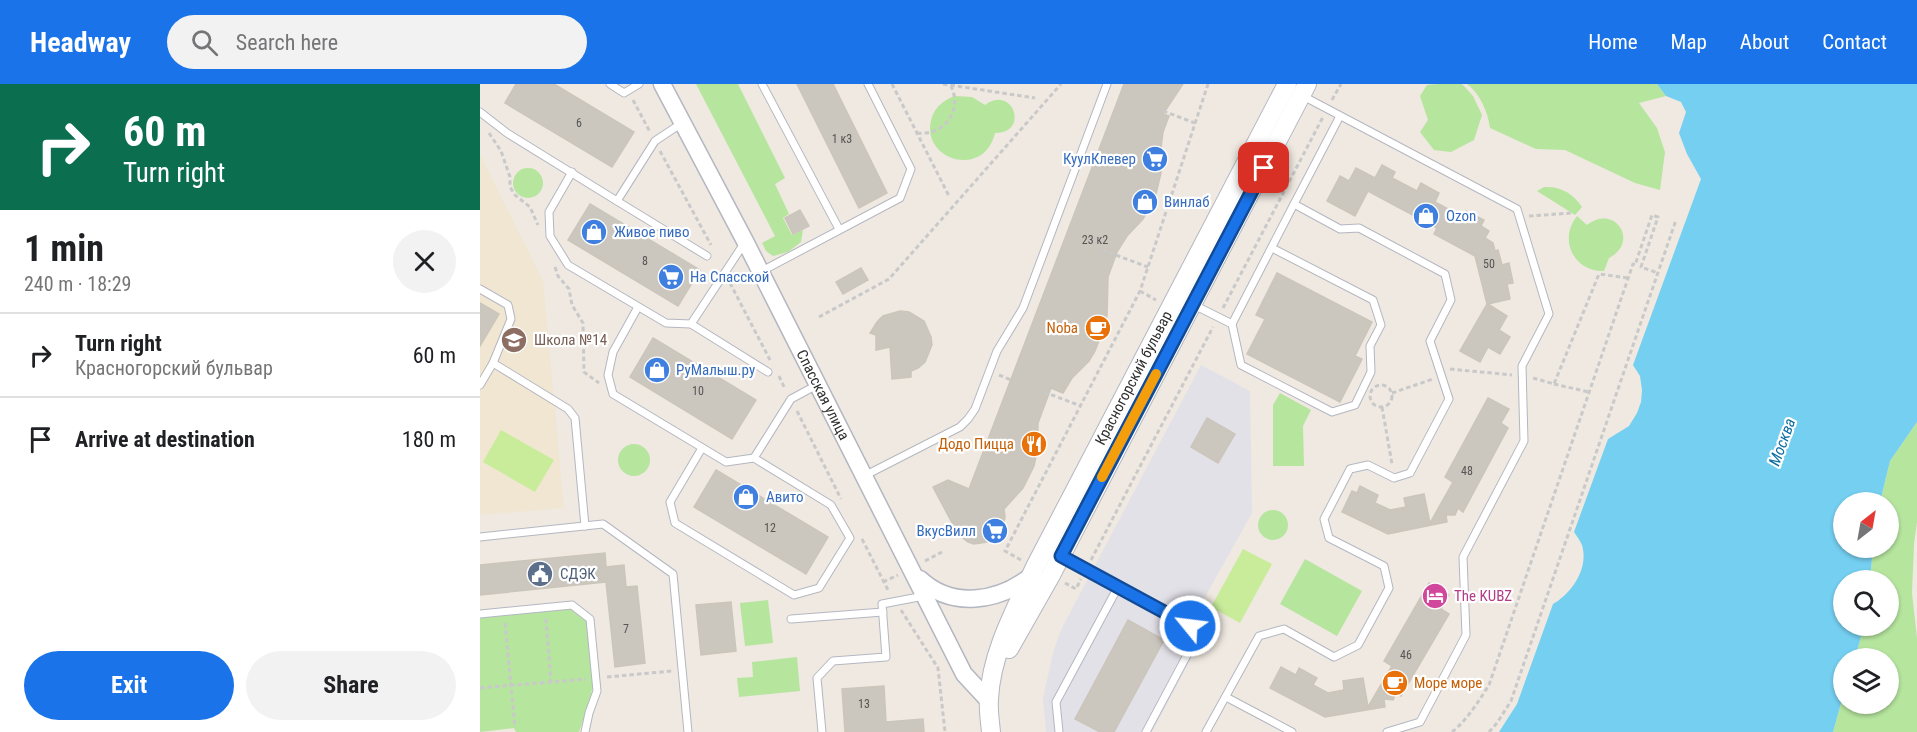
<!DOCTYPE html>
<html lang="en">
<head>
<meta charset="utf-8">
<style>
	body { margin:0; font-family:"Roboto Condensed",sans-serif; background:#f2f2f2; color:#202124; height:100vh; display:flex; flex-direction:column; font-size:22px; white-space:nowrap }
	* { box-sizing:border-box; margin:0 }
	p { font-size:20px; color:#757577 }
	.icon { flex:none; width:33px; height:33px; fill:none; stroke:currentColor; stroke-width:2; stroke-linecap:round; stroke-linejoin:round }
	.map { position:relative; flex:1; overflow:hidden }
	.details { display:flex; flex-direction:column; background:#fff; width:480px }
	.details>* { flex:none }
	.guide { background:#0b6e4f; color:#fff; overflow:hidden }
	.needle { width:39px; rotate:31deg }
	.fabs { position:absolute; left:1353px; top:408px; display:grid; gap:12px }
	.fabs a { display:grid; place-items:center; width:66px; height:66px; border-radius:50%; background:#fff; box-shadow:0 2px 4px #0004; font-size:30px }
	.pin { position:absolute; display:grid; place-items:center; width:51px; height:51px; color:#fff; margin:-26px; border-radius:12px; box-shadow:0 3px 9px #0006 }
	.me { position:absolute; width:66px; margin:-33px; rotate:299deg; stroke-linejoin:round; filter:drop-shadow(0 0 4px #0008) }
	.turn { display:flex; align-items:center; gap:21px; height:126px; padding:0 24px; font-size:27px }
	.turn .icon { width:78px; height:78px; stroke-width:2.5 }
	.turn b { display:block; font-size:42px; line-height:51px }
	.round { display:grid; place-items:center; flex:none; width:63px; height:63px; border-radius:32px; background:#f2f2f2 }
	.summary { display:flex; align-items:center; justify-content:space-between; height:102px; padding:0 24px }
	h1 { font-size:36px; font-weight:700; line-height:45px }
	.action { display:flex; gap:12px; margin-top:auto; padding:12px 24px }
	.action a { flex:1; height:69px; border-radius:36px; background:#1a73e8; color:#fff; font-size:24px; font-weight:700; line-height:69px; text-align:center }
	.action a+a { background:#f2f2f2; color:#202124 }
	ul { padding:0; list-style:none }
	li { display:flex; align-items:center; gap:18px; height:84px; padding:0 24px; border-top:2px solid #e0e0e0 }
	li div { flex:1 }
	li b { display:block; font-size:22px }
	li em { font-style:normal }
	header { display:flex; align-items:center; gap:36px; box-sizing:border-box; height:84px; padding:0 30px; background:#1a73e8; color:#fff }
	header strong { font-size:28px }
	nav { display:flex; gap:33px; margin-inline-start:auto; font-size:21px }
	.search { width:420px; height:54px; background:#f2f2f2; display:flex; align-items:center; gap:15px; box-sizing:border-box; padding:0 21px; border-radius:33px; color:#757577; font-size:22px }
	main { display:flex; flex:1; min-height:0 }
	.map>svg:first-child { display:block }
</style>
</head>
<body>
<header>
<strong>Headway</strong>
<div class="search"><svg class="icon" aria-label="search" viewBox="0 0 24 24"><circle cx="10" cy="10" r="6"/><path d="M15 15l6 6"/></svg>Search here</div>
<nav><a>Home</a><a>Map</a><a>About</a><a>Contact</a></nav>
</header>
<main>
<section class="details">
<div class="guide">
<div class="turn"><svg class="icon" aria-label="right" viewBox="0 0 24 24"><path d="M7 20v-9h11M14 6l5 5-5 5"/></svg><div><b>60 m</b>Turn right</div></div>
</div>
<div class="summary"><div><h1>1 min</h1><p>240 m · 18:29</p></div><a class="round"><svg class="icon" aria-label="close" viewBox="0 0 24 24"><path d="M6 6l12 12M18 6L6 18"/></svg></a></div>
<ul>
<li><svg class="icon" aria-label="right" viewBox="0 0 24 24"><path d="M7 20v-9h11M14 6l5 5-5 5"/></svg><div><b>Turn right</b><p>Красногорский бульвар</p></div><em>60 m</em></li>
<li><svg class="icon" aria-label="arrive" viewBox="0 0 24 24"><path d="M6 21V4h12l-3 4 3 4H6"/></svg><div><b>Arrive at destination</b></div><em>180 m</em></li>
</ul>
<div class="action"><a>Exit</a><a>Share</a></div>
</section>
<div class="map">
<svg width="1437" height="648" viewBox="0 0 1437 648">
	<rect width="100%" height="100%" fill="#efe9e1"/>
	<!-- industrial -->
	<polygon fill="#e3e1e8" points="721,281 770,307 772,429 715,531 730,539 672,648 566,648 563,614 574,565 582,544"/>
	<!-- education -->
	<polygon fill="#f0e6d1" points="0,70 63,197 84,424 0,431"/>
	<!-- green -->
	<g fill="#b6e59e">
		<polygon points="216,0 258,0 305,94 295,100 309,130 303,134 312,151 323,146 321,158 308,168 293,172 286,167 282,159 295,152"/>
		<polygon points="957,0 982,0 993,12 1002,31 994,56 971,68 954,66 940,48 948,36 940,12 947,1"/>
		<path d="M987 0H1177L1186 12 1159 19 1177 44 1185 68 1180 106 1155 99 1085 66 1056 65 1010 44C1008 28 1000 10 987 0Z"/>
		<path d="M475 12 492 13 505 21C533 0 550 49 515 49 504 96 438 76 452 33 456 22 464 16 475 12Z"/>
		<circle cx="48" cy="99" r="15"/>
		<path d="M1064 103C1080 102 1093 109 1102 123L1095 131 1057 107Z"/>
		<path d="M1097 132 1107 141C1135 119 1160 158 1129 174L1124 187C1094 188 1078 156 1097 132Z"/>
		<polygon points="800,309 831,326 823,342 824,382 793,382 793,321"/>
		<polygon points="1437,338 1437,438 1434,460 1432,509 1437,554 1437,648 1353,648 1363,612 1364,620 1408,620 1408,574 1375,574 1384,542 1408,542 1408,496 1390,496 1393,464 1408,464 1408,418 1400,418 1410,377"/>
		<circle cx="154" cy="376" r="16"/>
		<circle cx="793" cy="441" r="15"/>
		<polygon points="825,475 882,507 857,552 800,520"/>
		<polygon points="288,516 293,559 265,562 260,519"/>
		<polygon points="90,525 107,538 114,595 110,616 99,648 36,648 34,644 0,648 0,534"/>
		<polygon points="317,573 320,607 259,613 257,594 273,593 272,578"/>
	</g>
	<!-- pitch -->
	<g fill="#c9ec9a">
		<polygon points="21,346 74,376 55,408 3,378"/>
		<polygon points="763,465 792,480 760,539 731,523"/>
	</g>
	<!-- water -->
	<path fill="#75cff0" d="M1177 0H1437V338L1410 377 1400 418H1364V464H1393L1390 496H1364V542H1384L1375 574H1364L1363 612 1353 648H1019L1037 620 1073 520C1092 509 1109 484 1102 461 1100 457 1097 452 1094 448L1128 355 1149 342 1157 329 1161 318 1162 306 1160 292 1153 281 1221 95 1207 70 1199 49 1206 28 1201 18 1186 12Z"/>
	<!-- building -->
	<g fill="#cbc7bf" stroke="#cbc5ba" stroke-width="1.5">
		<polygon points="36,0 74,0 154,48 132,83 25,19"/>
		<polygon points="317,0 353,0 407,109 379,124"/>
		<polygon points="644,0 703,0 683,30 689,32 683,48 681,64 681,89 675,114 663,135 647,152 637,168 628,193 627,231 624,244 615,267 609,277 592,294 583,309 571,304 558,339 557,368 554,382 543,404 524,425 525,433 522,446 518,451 507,458 494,460 488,458 478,450 453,403 468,396 489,405"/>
		<polygon points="902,81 915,88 912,94 937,107 941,99 959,109 955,118 983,133 986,127 1004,136 1001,142 1009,147 1005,154 1013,159 1015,167 1018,166 1022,181 1029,179 1033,199 1027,200 1030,215 1008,220 1027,232 1019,246 1030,253 1020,270 1008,263 1000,278 980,267 1007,220 995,172 954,150 957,144 888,107 875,132 847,117 860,92 869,97 876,84 895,94"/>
		<polygon points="110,120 220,186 198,222 88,156"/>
		<polygon points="320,126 329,142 313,150 305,134"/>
		<polygon points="381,184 388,196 363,210 356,198"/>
		<polygon points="797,189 892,238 875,272 882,275 860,318 767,270 785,235 776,231"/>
		<polygon points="0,219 19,230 0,262"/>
		<polygon points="420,227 429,228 444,237 451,253 452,261 445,278 438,284 431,287 431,293 412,295 410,263 396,266 396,251 390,249 397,238 403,232"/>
		<polygon points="173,254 276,316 252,355 150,293"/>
		<polygon points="1008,314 1029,325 1021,339 1028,344 983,428 978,424 975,431 966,431 967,438 908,450 862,428 872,407 877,409 880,402 898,411 895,419 910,426 926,423 924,414 944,410 950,439 973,398 965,393"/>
		<polygon points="727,334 755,350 738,379 711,363"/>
		<polygon points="236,386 348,453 326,490 214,423"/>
		<polygon points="125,469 126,483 144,481 146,503 157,502 165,579 135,583 126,498 0,511 0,481"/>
		<polygon points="949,499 969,511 961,525 969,530 921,612 916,609 913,616 904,615 905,623 845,633 790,604 801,583 816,591 819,584 837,594 833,601 848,609 864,606 863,597 883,594 888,623 912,582 904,577"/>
		<polygon points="251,518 256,567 221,571 216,521"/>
		<polygon points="648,536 684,556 634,648 620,648 595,635"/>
		<polygon points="404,602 406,638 443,635 444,648 365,648 362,605"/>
	</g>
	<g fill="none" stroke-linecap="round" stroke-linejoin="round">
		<!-- service casing -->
		<g stroke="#b4b7c1" stroke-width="9">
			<g id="service">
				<polyline points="130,0 144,9 159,0"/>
				<polyline points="282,0 359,145"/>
				<polyline points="821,11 1037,125 1069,230 1042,282 1044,357 983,473 986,551 940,638 907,648"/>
				<polyline points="0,28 27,49 137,117"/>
				<polyline points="202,39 175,57 137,117 227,172"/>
				<polyline points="92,88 69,128 70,152 88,181 186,239 211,240"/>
				<polyline points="265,158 211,240 288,288"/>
				<polyline points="280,188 420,114 431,85 388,0"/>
				<polyline points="0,205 28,221 31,235 13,279"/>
				<polyline points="714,221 752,240 814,120"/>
				<polyline points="158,223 133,268 128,291 133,310 246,378 274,374"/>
				<polyline points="752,240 761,281 852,328 875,321 891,288 890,262 901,241 893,216 792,164"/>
				<polyline points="0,301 13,279 88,325 95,334 105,442"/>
				<polyline points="222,364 190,418 195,439 314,511 339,504 370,454 351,421 274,374 311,315 337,301"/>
				<polyline points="384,392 480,343 488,335 495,325 517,267 543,224 627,0"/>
				<polyline points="0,453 123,440 193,490 208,648"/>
				<polyline points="583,473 709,541 714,558 666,648"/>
				<polyline points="0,530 92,521 110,535 117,607 109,629 105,648"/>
				<polyline points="311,535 403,528"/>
				<polyline points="746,613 812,648"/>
				<polyline points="342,648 337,594 353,577 406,573 402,520 444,512"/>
				<polyline points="579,648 576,618 638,503"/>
				<polyline points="726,648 779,552 804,545 854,573 878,561 909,504 904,482 849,454 844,435 870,385 888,381 914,394 930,389 969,315 950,257 971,216 965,190 879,144 860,145 814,120 860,32"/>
			</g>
		</g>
		<!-- tertiary casing -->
		<g stroke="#b4b7c1" stroke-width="19">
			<g id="tertiary">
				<path id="s1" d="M182 0 265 157 484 590 509 617"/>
				<path d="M440 495C472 525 518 518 551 492"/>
			</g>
		</g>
		<!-- secondary casing -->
		<g stroke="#b4b7c1" stroke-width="20">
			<g id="secondary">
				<polyline points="529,565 571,491 827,0"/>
				<path id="s2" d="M511 648C510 637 508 626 509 615 511 569 536 524 555 483L807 0"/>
			</g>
		</g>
		<!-- path -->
		<g stroke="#c9c9c9" stroke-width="3" stroke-dasharray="4.5 3" stroke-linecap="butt">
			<polyline points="412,0 469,112"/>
			<polyline points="463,0 555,14"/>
			<polyline points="153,16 170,48"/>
			<polyline points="852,16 861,0"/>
			<polyline points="683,27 715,39"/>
			<polyline points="9,49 21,67 30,93 30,103 35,111 50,123 58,141"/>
			<path d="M437 49C464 52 483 27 471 2"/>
			<polyline points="180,67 231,161"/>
			<polyline points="1049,132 1092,129"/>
			<polyline points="622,166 668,183"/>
			<polyline points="75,183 78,192 89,205 92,221 103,239 104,288 119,299"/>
			<polyline points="250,199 290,276"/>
			<polyline points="660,207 676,216"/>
			<polyline points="743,224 843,33"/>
			<polyline points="339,233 409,195 581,0"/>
			<polyline points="970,285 1032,291"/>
			<polyline points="519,291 531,296"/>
			<polyline points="299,292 305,305"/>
			<polyline points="1053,294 1074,300 1119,190 1148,194"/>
			<polyline points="1074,300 1109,308"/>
			<circle cx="901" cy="312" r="11"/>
			<polyline points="564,308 601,322"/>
			<polyline points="912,309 953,295"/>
			<polyline points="902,323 912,380"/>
			<polyline points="317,327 361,415"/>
			<polyline points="382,455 409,508"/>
			<polyline points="541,476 525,467 660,207 728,0"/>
			<polyline points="611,476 733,243"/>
			<polyline points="445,477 462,468"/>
			<polyline points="403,498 418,491"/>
			<polyline points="585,499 596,505 601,495"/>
			<polyline points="421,526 458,584 465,648"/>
			<polyline points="66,535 71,598"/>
			<polyline points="25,539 35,644"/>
			<polyline points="127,593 192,587"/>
			<polyline points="0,604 106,595"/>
			<path d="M972 648C988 635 998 618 1009 601L1153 180 1155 181 1172 131 1178 133 1161 183 1178 189"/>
			<polyline points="1009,648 1017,639 1031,617 1196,136"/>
		</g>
		<!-- service -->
		<use href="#service" stroke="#fff" stroke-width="7"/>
		<!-- tertiary -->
		<use href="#tertiary" stroke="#fff" stroke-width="16"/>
		<!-- secondary -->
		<use href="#secondary" stroke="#fff" stroke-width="18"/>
	</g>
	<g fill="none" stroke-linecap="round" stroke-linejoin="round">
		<!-- route casing -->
		<g stroke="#114b97" stroke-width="15">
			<polyline id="route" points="710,542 581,472 784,84"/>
		</g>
		<!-- route -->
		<use href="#route" stroke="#1a73e8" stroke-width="10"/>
		<!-- slow -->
		<polyline stroke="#f59e0b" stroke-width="10" points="622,393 676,290"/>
	</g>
	<!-- icons -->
	<defs>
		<g id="supermarket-disc" transform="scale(1.35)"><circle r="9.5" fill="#3f7fe0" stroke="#fff"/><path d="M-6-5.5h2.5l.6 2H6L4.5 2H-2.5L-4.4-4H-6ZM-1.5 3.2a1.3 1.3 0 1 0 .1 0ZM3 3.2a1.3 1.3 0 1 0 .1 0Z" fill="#fff"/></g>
		<g id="shop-disc" transform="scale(1.35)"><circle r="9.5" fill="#3f7fe0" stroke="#fff"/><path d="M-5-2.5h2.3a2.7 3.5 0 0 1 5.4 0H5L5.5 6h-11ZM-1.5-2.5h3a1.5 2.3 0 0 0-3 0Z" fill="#fff"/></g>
		<g id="cafe-disc" transform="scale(1.35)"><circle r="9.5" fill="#e8710a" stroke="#fff"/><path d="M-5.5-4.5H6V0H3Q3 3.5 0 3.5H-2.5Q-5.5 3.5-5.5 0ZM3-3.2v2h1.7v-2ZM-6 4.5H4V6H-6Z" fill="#fff"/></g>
		<g id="school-disc" transform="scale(1.35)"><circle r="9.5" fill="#8d6e63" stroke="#fff"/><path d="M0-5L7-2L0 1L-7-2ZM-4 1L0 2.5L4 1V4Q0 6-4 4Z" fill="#fff"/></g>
		<g id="restaurant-disc" transform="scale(1.35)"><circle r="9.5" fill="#e8710a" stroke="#fff"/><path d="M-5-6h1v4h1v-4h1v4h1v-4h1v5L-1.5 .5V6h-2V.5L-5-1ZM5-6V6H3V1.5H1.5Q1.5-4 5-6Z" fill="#fff"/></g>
		<g id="civic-disc" transform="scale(1.35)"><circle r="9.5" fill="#5c6f8a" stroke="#fff"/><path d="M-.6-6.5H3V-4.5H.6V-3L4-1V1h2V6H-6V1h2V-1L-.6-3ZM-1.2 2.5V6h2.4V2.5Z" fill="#fff"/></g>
		<g id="hotel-disc" transform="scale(1.35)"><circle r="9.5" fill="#d1479c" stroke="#fff"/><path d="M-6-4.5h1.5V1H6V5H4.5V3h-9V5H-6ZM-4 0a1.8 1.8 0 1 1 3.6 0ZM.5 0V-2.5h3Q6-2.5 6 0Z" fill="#fff"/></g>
	</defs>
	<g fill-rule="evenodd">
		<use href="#supermarket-disc" x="675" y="75"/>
		<use href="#shop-disc" x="665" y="118"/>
		<use href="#shop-disc" x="946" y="132"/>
		<use href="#shop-disc" x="114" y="148"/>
		<use href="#supermarket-disc" x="191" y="193"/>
		<use href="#cafe-disc" x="618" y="244"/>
		<use href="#school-disc" x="34" y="256"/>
		<use href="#shop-disc" x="177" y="286"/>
		<use href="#restaurant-disc" x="554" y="360"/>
		<use href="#shop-disc" x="266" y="413"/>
		<use href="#supermarket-disc" x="515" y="447"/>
		<use href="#civic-disc" x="60" y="490"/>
		<use href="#hotel-disc" x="955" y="512"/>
		<use href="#cafe-disc" x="915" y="599"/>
	</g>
	<g text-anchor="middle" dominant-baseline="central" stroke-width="4.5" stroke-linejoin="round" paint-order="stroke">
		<!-- number labels -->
		<g font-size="12" fill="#555452">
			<text x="99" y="39">6</text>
			<text x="362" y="55">1 к3</text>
			<text x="615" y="156">23 к2</text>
			<text x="165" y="177">8</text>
			<text x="1009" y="180">50</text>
			<text x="218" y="307">10</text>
			<text x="987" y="387">48</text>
			<text x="290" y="444">12</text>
			<text x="146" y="545">7</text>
			<text x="926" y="571">46</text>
			<text x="384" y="620">13</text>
		</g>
		<!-- shop labels -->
		<g font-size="15" fill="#366cbe" stroke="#fff" text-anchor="start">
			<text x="656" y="75" text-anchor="end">КуулКлевер</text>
			<text x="684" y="118">Винлаб</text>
			<text x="966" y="132">Ozon</text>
			<text x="134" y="148">Живое пиво</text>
			<text x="210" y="193">На Спасской</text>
			<text x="196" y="286">РуМалыш.ру</text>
			<text x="286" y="413">Авито</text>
			<text x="496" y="447" text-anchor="end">ВкусВилл</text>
		</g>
		<!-- food labels -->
		<g font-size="15" fill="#c56008" stroke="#fff" text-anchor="end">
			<text x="598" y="244">Noba</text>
			<text x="534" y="360">Додо Пицца</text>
			<text x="934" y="599" text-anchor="start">Море море</text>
		</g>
		<!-- education labels -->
		<g font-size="15" fill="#785e54" stroke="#fff" text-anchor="start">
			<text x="54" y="256">Школа №14</text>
		</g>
		<!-- street labels -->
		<g font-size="15" fill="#2e2e2e" stroke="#fff">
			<text stroke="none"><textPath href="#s2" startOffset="387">Красногорский бульвар</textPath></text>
			<text stroke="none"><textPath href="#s1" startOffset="350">Спасская улица</textPath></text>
		</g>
		<!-- service labels -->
		<g font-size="15" fill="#4e5e75" stroke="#fff" text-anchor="start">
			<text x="80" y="490">СДЭК</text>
		</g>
		<!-- hotel labels -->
		<g font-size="15" fill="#b23c85" stroke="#fff" text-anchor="start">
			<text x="974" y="512">The KUBZ</text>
		</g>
		<!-- water labels -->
		<g font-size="16" font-style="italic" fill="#0d6fa3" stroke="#fff">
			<text transform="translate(1302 358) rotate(-70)">Москва</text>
		</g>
	</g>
</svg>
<div class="fabs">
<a><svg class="needle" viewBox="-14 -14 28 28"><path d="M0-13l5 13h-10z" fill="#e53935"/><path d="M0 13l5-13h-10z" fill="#757577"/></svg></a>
<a><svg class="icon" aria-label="search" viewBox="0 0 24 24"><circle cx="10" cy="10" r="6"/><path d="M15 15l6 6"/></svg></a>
<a><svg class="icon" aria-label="layers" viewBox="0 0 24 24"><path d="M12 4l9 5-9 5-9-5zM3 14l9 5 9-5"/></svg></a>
</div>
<div class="pin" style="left:784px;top:84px;background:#d93025"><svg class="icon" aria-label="arrive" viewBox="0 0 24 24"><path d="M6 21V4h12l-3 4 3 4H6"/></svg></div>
<svg class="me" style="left:710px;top:542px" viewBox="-20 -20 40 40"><circle r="17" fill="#1a73e8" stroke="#fff" stroke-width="3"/><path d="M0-11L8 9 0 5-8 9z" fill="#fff"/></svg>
</div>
</main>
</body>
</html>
